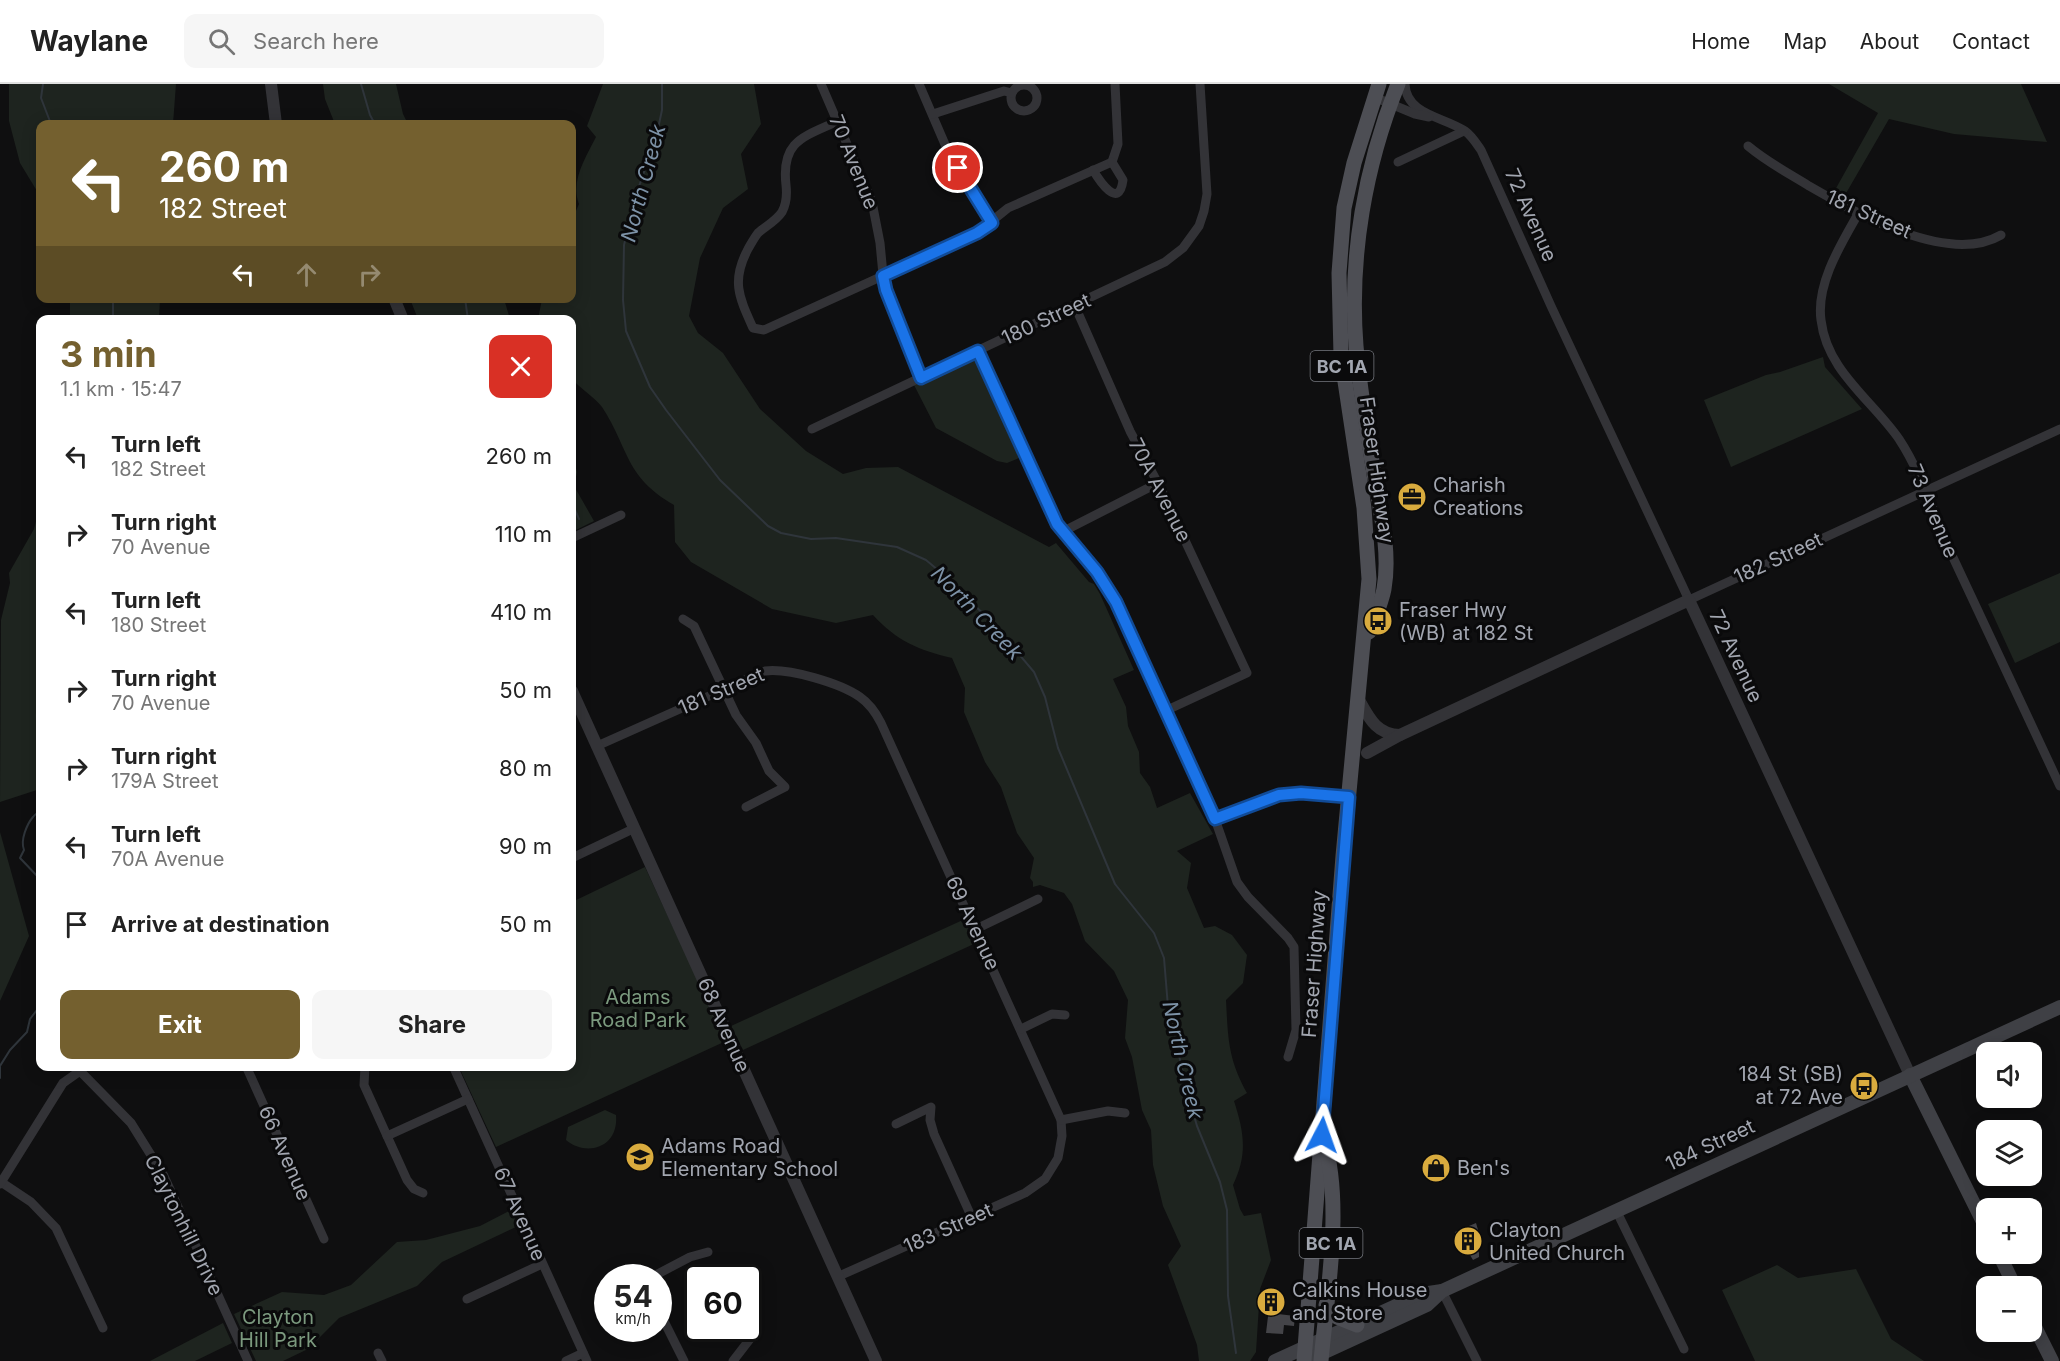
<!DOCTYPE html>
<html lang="en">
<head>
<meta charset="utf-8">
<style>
	body { margin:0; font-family:Inter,sans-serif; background:#f6f6f6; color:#222; height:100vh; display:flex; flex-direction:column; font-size:22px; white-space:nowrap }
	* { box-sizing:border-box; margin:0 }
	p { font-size:20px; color:#767676 }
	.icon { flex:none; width:33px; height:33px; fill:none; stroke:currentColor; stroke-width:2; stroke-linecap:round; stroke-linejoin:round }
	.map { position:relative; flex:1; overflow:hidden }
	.side { position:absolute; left:36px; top:231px; width:540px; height:756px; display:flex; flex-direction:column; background:#fff; border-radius:12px; box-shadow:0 3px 15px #0003 }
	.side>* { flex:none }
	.banner { position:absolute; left:36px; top:36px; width:540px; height:183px; border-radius:12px; box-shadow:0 3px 15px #0003; background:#74602f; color:#fff; overflow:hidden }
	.fabs { position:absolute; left:1976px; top:958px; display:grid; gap:12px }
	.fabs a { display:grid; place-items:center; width:66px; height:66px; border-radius:12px; background:#fff; box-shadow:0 3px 15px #0003; font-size:30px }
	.speed { position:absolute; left:594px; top:1180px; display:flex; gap:12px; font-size:30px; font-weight:700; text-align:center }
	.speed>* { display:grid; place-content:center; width:78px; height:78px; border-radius:50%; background:#fff; box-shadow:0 3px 15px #0003; line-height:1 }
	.speed small { font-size:15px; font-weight:400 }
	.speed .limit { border:3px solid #111; border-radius:9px; background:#fff; color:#111 }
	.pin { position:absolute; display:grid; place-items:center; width:51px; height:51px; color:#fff; margin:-26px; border:3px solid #fff; border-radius:50%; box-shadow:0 2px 6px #0007 }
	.me { position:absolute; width:66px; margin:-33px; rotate:4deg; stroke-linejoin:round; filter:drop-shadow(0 0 4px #0008) }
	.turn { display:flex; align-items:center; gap:21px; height:126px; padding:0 24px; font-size:27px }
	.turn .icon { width:78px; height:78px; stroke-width:2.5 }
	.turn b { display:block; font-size:42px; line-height:51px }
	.lanes { display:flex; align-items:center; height:57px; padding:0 24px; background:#0003; justify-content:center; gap:30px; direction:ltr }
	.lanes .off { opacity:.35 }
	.round { display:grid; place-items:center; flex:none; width:63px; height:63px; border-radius:12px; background:#f6f6f6 }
	.summary { display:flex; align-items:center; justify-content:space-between; height:102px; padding:0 24px }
	h1 { font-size:36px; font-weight:700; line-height:45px; color:#74602f }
	.cta { display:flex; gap:12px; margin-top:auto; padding:12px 24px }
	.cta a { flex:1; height:69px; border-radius:12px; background:#74602f; color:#fff; font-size:24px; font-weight:700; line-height:69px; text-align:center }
	.cta a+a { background:#f6f6f6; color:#222 }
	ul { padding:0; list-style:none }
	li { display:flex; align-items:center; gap:18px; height:78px; padding:0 24px }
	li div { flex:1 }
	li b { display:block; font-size:22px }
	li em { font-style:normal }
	header { display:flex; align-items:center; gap:36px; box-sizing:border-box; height:84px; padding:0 30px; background:#fff; border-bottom:2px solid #e0e0e0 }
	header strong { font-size:28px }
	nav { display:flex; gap:33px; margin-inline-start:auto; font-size:21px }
	.search { width:420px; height:54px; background:#f6f6f6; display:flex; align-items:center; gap:15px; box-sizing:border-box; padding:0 21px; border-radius:12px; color:#767676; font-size:22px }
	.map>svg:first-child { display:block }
</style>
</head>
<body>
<header>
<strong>Waylane</strong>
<div class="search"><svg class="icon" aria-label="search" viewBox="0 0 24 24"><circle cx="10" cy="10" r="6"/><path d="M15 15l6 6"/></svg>Search here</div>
<nav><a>Home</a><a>Map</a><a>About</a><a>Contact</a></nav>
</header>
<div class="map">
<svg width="2060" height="1277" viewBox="0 0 2060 1277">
	<rect width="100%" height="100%" fill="#0f0f10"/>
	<!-- green -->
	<g fill="#1e241f">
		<polygon points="9,0 176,0 173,40 40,40 40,112 20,79 9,37"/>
		<polygon points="323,0 396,0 403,30 408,40 335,40 325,15"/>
		<path d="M603 0H754L761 40 741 70 748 105 723 124 700 174 689 232 698 249 723 269 760 325 806 367 843 390 866 384 898 383 1049 463 1056 459 1089 498 1094 500 1100 510 1134 586 1113 595 1126 623 1128 642 1139 668 1140 689 1150 703 1157 724 1190 709 1213 750 1177 767 1191 779 1187 804 1204 844 1215 842 1232 851 1247 871 1243 899 1226 916C1228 954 1228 975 1247 1009L1234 1017C1244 1048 1248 1070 1233 1101L1240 1125 1244 1132 1261 1129 1271 1176 1260 1205 1256 1268 1250 1277H1199L1197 1261 1168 1181 1181 1162 1163 1122 1153 1081 1151 1046 1142 1026 1132 973 1125 954 1128 916 1114 887 1085 857 1072 820 1064 809 1040 801 1033 803V798L1030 794 1034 774 1017 749 1001 703 985 678 964 628 965 604 952 574C918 566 897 557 873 531L836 539 772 525 691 478 675 458 674 421C624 392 630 366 602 323 595 314 580 304 572 295V236L538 235 542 215 572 214V136L579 120C570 97 586 73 596 53L587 42Z"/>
		<polygon points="1829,0 2021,0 2047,58 1954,50 1889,35 1845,111 1835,106 1878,29"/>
		<polygon points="70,215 160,215 159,235 70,235"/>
		<polygon points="410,215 504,215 510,235 418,235"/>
		<polygon points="1823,273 1825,283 1862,325 1731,383 1704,316 1766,291 1780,288"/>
		<path d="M972 276C980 279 985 288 984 296L1019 374 1007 379 997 377 936 344 914 301Z"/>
		<polygon points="572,370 577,388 574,402 594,437 572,448"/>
		<polygon points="40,423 40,705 0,718 1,536 10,499 9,489 34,445"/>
		<polygon points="2060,489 2060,558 2015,579 1988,520"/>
		<polygon points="0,748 29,852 0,917"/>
		<polygon points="645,783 726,957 496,1063 459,983 572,982 572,818"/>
		<polygon points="965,835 976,859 743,966 731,942"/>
		<path d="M605 1026 616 1031C619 1064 586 1073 566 1056L568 1043Z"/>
		<polygon points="513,1125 520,1141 442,1178 417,1202 339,1234 308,1265 283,1277 256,1277 234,1230 282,1208 324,1211 351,1201 397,1158 426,1156 480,1142"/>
		<polygon points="1777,1181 1798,1194 1856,1185 1891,1255 1924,1277 1755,1277 1722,1206"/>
		<polygon points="223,1239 232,1259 195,1277 150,1277"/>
	</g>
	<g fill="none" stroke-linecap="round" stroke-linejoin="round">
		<!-- stream -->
		<g stroke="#2f353b" stroke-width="2">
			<polyline points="43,0 41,14 51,40"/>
			<polyline points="361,0 370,31 375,40"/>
			<polyline points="662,0 662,26 656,54 637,108 624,161 623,216 626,247 650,303 666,326 720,396 768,442 781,449 811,455 836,454 897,463 926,476 951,497 995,542 1034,588 1045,613 1058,664 1115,800 1154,849 1164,874 1168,923 1188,1011 1197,1042 1220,1098 1227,1126 1228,1212 1236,1269"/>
			<polyline points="465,214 468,236"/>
			<polyline points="113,236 113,214"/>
			<polyline points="572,419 579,435"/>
			<path d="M40 615C37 624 35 637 40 645"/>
			<path d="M40 727C38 729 35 730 33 733 27 740 20 756 24 766L20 774 40 795"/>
			<polyline points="0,982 10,966 27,948 30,935 40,922"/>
			<polyline points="0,983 0,994"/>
		</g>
	</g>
	<!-- building -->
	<g fill="#444448">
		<polygon points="1476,1139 1481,1156 1475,1158 1479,1169 1479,1173 1473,1176 1465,1163 1463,1165 1455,1148"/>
		<polygon points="1270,1206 1280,1207 1278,1230 1295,1232 1294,1242 1284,1241 1283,1250 1266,1249 1269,1224 1261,1224 1262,1213 1264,1208 1269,1209"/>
	</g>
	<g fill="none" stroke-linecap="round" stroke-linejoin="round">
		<!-- minor -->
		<g stroke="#333337" stroke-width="9">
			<polyline points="821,0 872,118 880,159 884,201 921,294"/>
			<polyline points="919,0 947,65 992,139"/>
			<path d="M1405 0C1406 31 1445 33 1465 47 1472 52 1476 59 1481 66L1551 222 1689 516 2060 345"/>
			<circle cx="1024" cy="14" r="13"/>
			<polyline points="1374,13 1415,30 1429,33"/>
			<polyline points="933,30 1004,7 1012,9"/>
			<path d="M838 37C803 53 781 57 786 101 787 110 787 119 782 128 776 137 766 142 758 149 754 154 751 160 748 165 731 197 739 213 753 244L764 246 977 149 1008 124 1112 78"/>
			<path d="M1748 62C1767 78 1788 89 1809 102 1856 129 1948 182 2001 151"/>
			<polyline points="1112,78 1118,60 1115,0"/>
			<polyline points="1398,78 1464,47"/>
			<path d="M1093 86C1099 96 1119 127 1123 96L1112 78"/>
			<path d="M1858 130C1841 160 1816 200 1821 236 1827 287 1871 315 1899 355 1922 390 1933 429 1950 467 1986 545 2023 623 2060 702"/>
			<polyline points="1075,222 1130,347 1160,403 1247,589 1165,627"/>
			<polyline points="978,267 1057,440 1097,488 1115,518 1215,735 1237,798 1248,813 1288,854 1294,863 1296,946 1288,973"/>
			<polyline points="812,345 1165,178 1183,164 1199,142 1204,127 1207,110 1200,0"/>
			<polyline points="1062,448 1158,399"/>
			<polyline points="572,454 621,431"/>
			<polyline points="683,535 694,542 736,631 756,659 769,687 785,703 746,723"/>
			<path d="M597 662 765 587C789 584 840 599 860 613 870 620 876 629 881 639L1061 1036 1062 1052 1058 1074 1045 1095 1025 1109 837 1193"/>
			<polyline points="1215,735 1279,711 1301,709 1349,713"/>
			<polyline points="572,774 635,744"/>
			<polyline points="976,845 1038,815"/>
			<polyline points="1021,945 1052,930 1065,931"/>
			<polyline points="246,982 324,1155"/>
			<polyline points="365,982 364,1001 407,1096 414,1105 423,1109"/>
			<polyline points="453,982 587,1277"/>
			<polyline points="1061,1036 1108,1027 1125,1029"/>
			<polyline points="896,1040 931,1023 930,1036 934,1050 972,1134"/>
			<polyline points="387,1052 468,1015"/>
			<polyline points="1,1098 31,1118 56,1144 103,1244"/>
			<polyline points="0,1100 63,999 80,987 131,1039 164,1092 248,1277"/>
			<polyline points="1616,1126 1684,1265"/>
			<polyline points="650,1194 690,1173 708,1168"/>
			<polyline points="1442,1207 1477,1277"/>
			<polyline points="467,1215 542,1180"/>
			<polyline points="658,1225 684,1277"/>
			<polyline points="378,1269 382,1277"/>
			<polyline points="566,1277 583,1269"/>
			<polyline points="733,1277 750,1255"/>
		</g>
		<!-- tertiary -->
		<g stroke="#333337" stroke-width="12">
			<polyline points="271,0 276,40"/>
			<polyline points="394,214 403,236"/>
			<polyline points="572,607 876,1277"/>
			<path d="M1359 616C1369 634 1377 651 1400 651"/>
			<polyline points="1367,669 1400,651 1689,516 1910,991"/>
		</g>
		<!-- secondary -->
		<g stroke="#3f4045" stroke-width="14">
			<polyline points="1910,991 1986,1144"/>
			<polyline points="1999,1170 2015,1203"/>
			<polyline points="2031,1235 2052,1277"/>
			<polyline points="1275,1277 1422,1210 1442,1207 2060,923"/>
			<polyline points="1305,1277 1427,1221 1442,1207"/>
		</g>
		<!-- primary -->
		<g stroke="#4d4e54" stroke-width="15">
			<path d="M1369 548C1375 534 1381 520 1384 505 1390 472 1382 434 1376 401 1368 355 1360 309 1356 262 1349 173 1365 82 1398 0"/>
			<polyline points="1326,1221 1337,1233 1357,1241"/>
			<polyline points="1304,1277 1343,772 1369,495 1364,424 1341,271 1339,189 1344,124 1354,79 1379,0"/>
			<path d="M1321 1277C1327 1210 1343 1120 1324 1057"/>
		</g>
	</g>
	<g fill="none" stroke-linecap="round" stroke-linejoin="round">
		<!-- route casing -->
		<g stroke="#114b97" stroke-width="15">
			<polyline id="route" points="958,84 992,139 977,149 883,192 886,206 921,294 978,267 1057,440 1097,488 1116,518 1215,735 1279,711 1301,709 1349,713 1322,1051"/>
		</g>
		<!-- route -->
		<use href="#route" stroke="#1a73e8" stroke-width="10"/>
	</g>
	<!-- icons -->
	<defs>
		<g id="office-disc" transform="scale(1.5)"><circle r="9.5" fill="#d9ab3e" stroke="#0a0a0b"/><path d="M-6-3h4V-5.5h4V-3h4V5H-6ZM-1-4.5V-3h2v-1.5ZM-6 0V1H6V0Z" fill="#111"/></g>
		<g id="bus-disc" transform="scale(1.5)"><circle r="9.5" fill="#d9ab3e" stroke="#0a0a0b"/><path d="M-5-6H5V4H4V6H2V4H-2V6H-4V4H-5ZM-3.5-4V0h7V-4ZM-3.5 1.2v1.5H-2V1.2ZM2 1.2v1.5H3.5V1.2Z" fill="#111"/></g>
		<g id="school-disc" transform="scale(1.5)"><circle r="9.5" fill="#d9ab3e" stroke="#0a0a0b"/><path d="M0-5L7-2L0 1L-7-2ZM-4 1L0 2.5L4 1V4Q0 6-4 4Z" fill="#111"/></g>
		<g id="shop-disc" transform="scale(1.5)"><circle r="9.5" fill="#d9ab3e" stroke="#0a0a0b"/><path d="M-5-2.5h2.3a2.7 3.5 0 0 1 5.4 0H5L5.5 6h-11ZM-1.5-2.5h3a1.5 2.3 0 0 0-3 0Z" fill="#111"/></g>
		<g id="building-disc" transform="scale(1.5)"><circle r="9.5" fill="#d9ab3e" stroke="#0a0a0b"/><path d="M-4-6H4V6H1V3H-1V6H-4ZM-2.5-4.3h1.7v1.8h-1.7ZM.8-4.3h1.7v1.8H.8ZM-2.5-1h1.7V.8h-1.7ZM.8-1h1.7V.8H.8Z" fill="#111"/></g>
	</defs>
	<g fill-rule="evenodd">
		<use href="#office-disc" x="1412" y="413"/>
		<use href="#bus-disc" x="1378" y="537"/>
		<use href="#bus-disc" x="1864" y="1002"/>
		<use href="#school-disc" x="640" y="1073"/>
		<use href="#shop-disc" x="1436" y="1084"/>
		<use href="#building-disc" x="1468" y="1157"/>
		<use href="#building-disc" x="1271" y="1218"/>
	</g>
	<g text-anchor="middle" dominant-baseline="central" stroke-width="6" stroke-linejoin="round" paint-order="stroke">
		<!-- shield labels -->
		<g fill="#0a0a0b" stroke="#74777e" stroke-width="1.5">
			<rect x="1310.5" y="267" width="63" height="30" rx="4.5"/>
			<rect x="1299.5" y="1144" width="63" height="30" rx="4.5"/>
		</g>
		<g font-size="18" font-weight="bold" fill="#a2a6b0">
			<text x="1342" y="282">BC 1A</text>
			<text x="1331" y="1159">BC 1A</text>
		</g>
		<!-- street labels -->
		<g font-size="20" fill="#a2a6b0" stroke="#0a0a0b">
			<text transform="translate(854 78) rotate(68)">70 Avenue</text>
			<text transform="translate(1869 130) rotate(24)">181 Street</text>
			<text transform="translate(1531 131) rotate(66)">72 Avenue</text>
			<text transform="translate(1046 235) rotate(-25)">180 Street</text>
			<text transform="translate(1377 386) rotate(82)">Fraser Highway</text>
			<text transform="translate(1160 406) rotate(63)">70A Avenue</text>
			<text transform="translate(1933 427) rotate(67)">73 Avenue</text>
			<text transform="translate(1778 474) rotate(-25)">182 Street</text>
			<text transform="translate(1736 572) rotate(65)">72 Avenue</text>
			<text transform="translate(721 607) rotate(-23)">181 Street</text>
			<text transform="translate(973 839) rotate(65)">69 Avenue</text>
			<text transform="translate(1314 880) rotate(-86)">Fraser Highway</text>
			<text transform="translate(724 941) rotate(66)">68 Avenue</text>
			<text transform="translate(1710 1061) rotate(-25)">184 Street</text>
			<text transform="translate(285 1069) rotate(66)">66 Avenue</text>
			<text transform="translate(520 1130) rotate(66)">67 Avenue</text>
			<text transform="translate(184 1141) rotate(64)">Claytonhill Drive</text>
			<text transform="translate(948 1144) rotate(-24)">183 Street</text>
		</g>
		<!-- poi labels -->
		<g font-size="20" fill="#a2a6b0" stroke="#0a0a0b" text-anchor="start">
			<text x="1433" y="401">Charish<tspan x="1433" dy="23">Creations</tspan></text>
			<text x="1399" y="526">Fraser Hwy<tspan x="1399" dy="23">(WB) at 182 St</tspan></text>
			<text x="1843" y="990" text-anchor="end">184 St (SB)<tspan x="1843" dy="23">at 72 Ave</tspan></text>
			<text x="661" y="1062">Adams Road<tspan x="661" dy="23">Elementary School</tspan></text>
			<text x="1457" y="1084">Ben's</text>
			<text x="1489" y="1146">Clayton<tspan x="1489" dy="23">United Church</tspan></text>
			<text x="1292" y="1206">Calkins House<tspan x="1292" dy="23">and Store</tspan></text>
		</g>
		<!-- park labels -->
		<g font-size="20" fill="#7b997e" stroke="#0a0a0b">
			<text x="638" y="913">Adams<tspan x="638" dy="23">Road Park</tspan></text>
			<text x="278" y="1233">Clayton<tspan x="278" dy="23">Hill Park</tspan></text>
		</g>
		<!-- water labels -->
		<g font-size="21" font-style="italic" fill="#7d92a7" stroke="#0a0a0b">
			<text transform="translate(643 99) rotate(-75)">North Creek</text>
			<text transform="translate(977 529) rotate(46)">North Creek</text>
			<text transform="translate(1183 976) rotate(77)">North Creek</text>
		</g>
	</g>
</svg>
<div class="fabs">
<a><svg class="icon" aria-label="sound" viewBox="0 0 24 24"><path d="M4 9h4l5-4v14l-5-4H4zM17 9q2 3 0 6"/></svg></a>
<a><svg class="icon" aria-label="layers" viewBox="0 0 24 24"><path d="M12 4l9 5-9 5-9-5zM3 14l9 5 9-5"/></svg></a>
<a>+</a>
<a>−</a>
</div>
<div class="speed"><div>54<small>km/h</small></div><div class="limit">60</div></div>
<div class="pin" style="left:958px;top:84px;background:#d93025"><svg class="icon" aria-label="arrive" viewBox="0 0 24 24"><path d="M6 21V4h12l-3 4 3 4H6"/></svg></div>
<svg class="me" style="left:1322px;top:1051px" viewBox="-20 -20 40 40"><path d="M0-17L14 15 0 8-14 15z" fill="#1a73e8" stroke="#fff" stroke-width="4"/></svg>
<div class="banner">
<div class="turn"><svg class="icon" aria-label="left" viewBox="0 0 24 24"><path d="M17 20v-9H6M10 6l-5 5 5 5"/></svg><div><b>260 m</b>182 Street</div></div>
<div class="lanes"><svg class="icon" aria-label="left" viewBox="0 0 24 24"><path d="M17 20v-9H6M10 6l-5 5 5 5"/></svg><svg class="icon off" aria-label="ahead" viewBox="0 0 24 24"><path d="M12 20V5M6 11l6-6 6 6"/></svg><svg class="icon off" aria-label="right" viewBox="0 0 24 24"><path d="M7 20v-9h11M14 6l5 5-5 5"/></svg></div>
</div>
<section class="side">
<div class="summary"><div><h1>3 min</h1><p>1.1 km · 15:47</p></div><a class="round" style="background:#d93025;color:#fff"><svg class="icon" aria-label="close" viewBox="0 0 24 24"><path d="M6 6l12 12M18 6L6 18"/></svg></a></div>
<ul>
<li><svg class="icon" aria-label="left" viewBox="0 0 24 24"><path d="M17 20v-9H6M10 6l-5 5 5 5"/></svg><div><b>Turn left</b><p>182 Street</p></div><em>260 m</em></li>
<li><svg class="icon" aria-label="right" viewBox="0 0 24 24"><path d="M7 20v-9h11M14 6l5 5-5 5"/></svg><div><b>Turn right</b><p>70 Avenue</p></div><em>110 m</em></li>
<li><svg class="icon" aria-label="left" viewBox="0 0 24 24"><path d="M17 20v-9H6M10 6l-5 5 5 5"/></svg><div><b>Turn left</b><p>180 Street</p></div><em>410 m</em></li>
<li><svg class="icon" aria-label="right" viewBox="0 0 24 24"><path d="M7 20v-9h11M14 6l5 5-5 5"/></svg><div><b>Turn right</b><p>70 Avenue</p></div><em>50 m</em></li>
<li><svg class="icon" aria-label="right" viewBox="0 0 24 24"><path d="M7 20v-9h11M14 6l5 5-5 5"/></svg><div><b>Turn right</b><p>179A Street</p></div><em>80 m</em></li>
<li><svg class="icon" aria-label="left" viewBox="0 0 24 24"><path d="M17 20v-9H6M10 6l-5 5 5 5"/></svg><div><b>Turn left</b><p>70A Avenue</p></div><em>90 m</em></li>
<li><svg class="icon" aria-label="arrive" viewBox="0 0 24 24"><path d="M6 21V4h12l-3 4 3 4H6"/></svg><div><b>Arrive at destination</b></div><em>50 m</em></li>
</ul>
<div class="cta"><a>Exit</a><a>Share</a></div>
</section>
</div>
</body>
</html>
